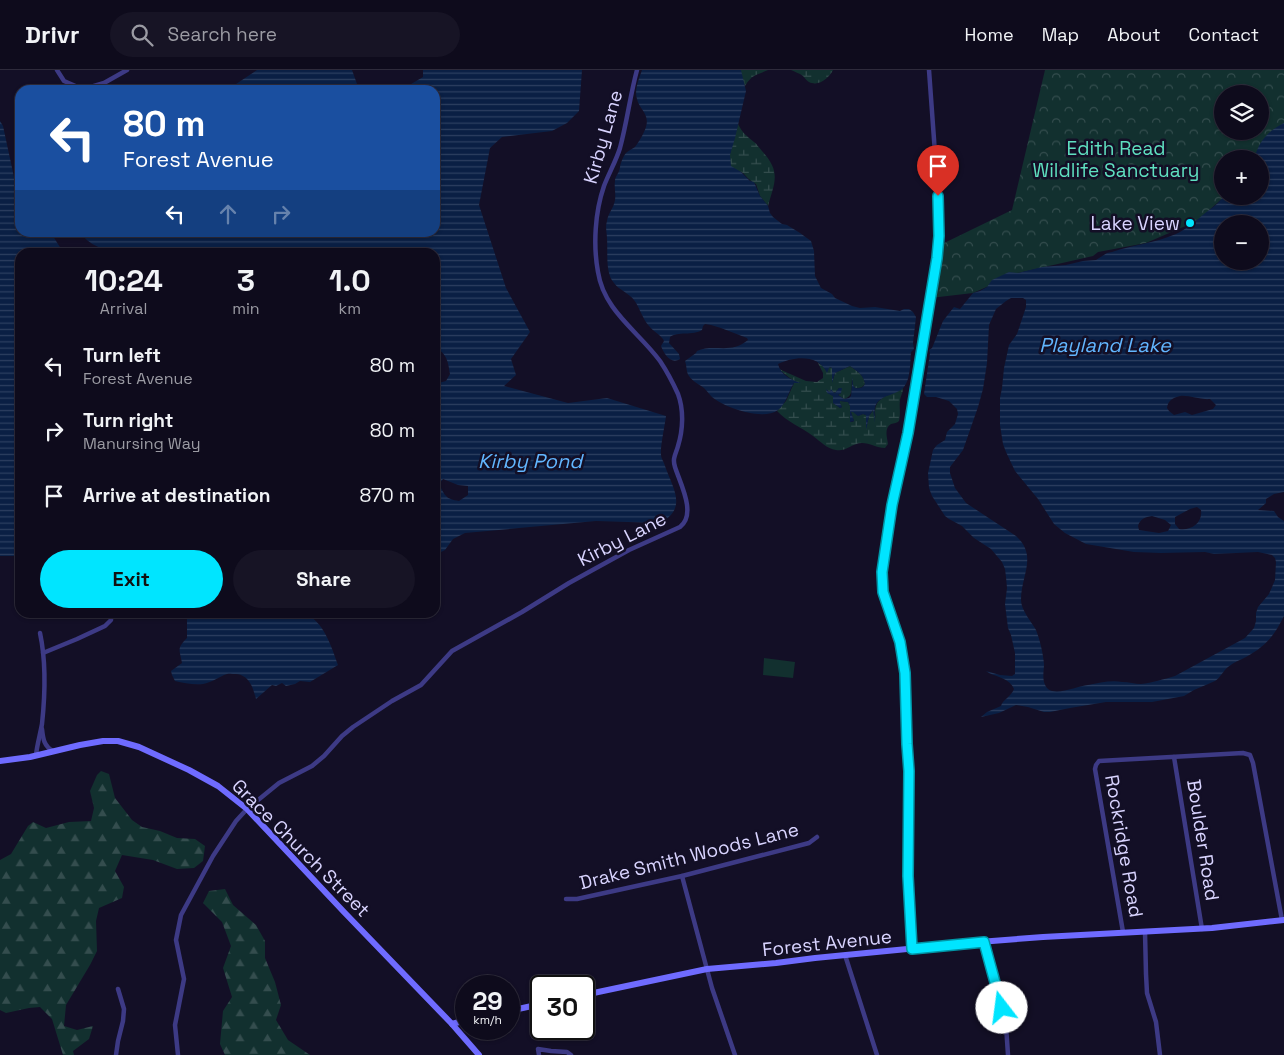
<!DOCTYPE html>
<html lang="en">
<head>
<meta charset="utf-8">
<style>
	body { margin:0; font-family:"Space Grotesk",sans-serif; background:#171425; color:#f1f3f6; height:100vh; display:flex; flex-direction:column; font-size:19px; white-space:nowrap }
	* { box-sizing:border-box; margin:0 }
	p { font-size:16px; color:#9b9ba3 }
	.icon { flex:none; width:28px; height:28px; fill:none; stroke:currentColor; stroke-width:2; stroke-linecap:round; stroke-linejoin:round }
	.map { position:relative; flex:1; overflow:hidden }
	.details { position:absolute; left:15px; top:178px; width:425px; height:370px; display:flex; flex-direction:column; background:#0e0b1c; border-radius:15px; box-shadow:0 1px 4px #0004,0 0 0 1px #2e2b3b }
	.details>* { flex:none }
	.guide { position:absolute; left:15px; top:15px; width:425px; height:152px; border-radius:15px; box-shadow:0 1px 4px #0004,0 0 0 1px #2e2b3b; background:#1a4fa0; color:#fff; overflow:hidden }
	.controls { position:absolute; left:1214px; top:15px; display:grid; gap:10px }
	.controls a { display:grid; place-items:center; width:55px; height:55px; border-radius:50%; background:#0e0b1c; box-shadow:0 1px 4px #0004,0 0 0 1px #2e2b3b; font-size:25px }
	.speed { position:absolute; left:455px; top:905px; display:flex; gap:10px; font-size:25px; font-weight:700; text-align:center }
	.speed>* { display:grid; place-content:center; width:65px; height:65px; border-radius:50%; background:#0e0b1c; box-shadow:0 1px 4px #0004,0 0 0 1px #2e2b3b; line-height:1 }
	.speed small { font-size:12px; font-weight:400 }
	.speed .limit { border:2px solid #111; border-radius:8px; background:#fff; color:#111 }
	.pin { position:absolute; display:grid; place-items:center; width:42px; height:42px; color:#fff; margin:-51px -21px; border-radius:50% 50% 50% 0; rotate:-45deg; box-shadow:0 0 5px #0007 }
	.pin .icon { rotate:45deg }
	.me { position:absolute; width:55px; margin:-28px; rotate:345deg; stroke-linejoin:round; filter:drop-shadow(0 0 4px #0008) }
	.turn { display:flex; align-items:center; gap:18px; height:105px; padding:0 25px; font-size:22px }
	.turn .icon { width:65px; height:65px; stroke-width:2.5 }
	.turn b { display:block; font-size:35px; line-height:42px }
	.lanes { display:flex; align-items:center; height:48px; padding:0 25px; background:#0003; justify-content:center; gap:25px; direction:ltr }
	.lanes .off { opacity:.35 }
	.eta { display:flex; justify-content:space-evenly; align-items:center; height:85px; text-align:center }
	.eta b { font-size:30px; font-weight:700; line-height:35px }
	.action { display:flex; gap:10px; margin-top:auto; padding:10px 25px }
	.action a { flex:1; height:58px; border-radius:30px; background:#00e5ff; color:#111; font-size:20px; font-weight:700; line-height:58px; text-align:center }
	.action a+a { background:#171425; color:#f1f3f6 }
	ul { padding:0; list-style:none }
	li { display:flex; align-items:center; gap:15px; height:65px; padding:0 25px }
	li div { flex:1 }
	li b { display:block; font-size:19px }
	li em { font-style:normal }
	header { display:flex; align-items:center; gap:30px; box-sizing:border-box; height:70px; padding:0 25px; background:#0e0b1c; border-bottom:1px solid #2e2b3b }
	header strong { font-size:24px }
	nav { display:flex; gap:28px; margin-inline-start:auto; font-size:18px }
	.search { width:350px; height:45px; background:#171425; display:flex; align-items:center; gap:12px; box-sizing:border-box; padding:0 18px; border-radius:28px; color:#9b9ba3; font-size:19px }
	.map>svg:first-child { display:block }
</style>
</head>
<body>
<header>
<strong>Drivr</strong>
<div class="search"><svg class="icon" aria-label="search" viewBox="0 0 24 24"><circle cx="10" cy="10" r="6"/><path d="M15 15l6 6"/></svg>Search here</div>
<nav><a>Home</a><a>Map</a><a>About</a><a>Contact</a></nav>
</header>
<div class="map">
<svg width="1284" height="985" viewBox="0 0 1284 985">
	<defs>
		<pattern id="forest-firs" width="22" height="20" patternUnits="userSpaceOnUse" patternTransform="scale(1.25)"><rect width="22" height="20" fill="#12302f"/><path d="M5 1l3.5 6h-7zM16 11l3.5 6h-7z" fill="#344d4e"/></pattern>
		<pattern id="wetland-marsh" width="20" height="14" patternUnits="userSpaceOnUse" patternTransform="scale(1.25)"><rect width="20" height="14" fill="#12302f"/><path d="M1 5h8M5 5V1M11 12h8M15 12V8" fill="none" stroke="#344d4e"/></pattern>
		<pattern id="park-crowns" width="20" height="18" patternUnits="userSpaceOnUse" patternTransform="scale(1.25)"><rect width="20" height="18" fill="#12302f"/><path d="M2 6a3 3 0 1 1 6 0M12 15a3 3 0 1 1 6 0" fill="none" stroke="#344d4e"/></pattern>
		<pattern id="water-rules" width="6" height="5" patternUnits="userSpaceOnUse" patternTransform="scale(1.25)"><rect width="6" height="5" fill="#0a1f44"/><path d="M0 2.5h6" fill="none" stroke="#2d3f60"/></pattern>
	</defs>
	<rect width="100%" height="100%" fill="#130f26"/>
	<!-- forest -->
	<g fill="url(#forest-firs)">
		<polygon points="101,701 109,704 115,728 132,750 142,757 160,761 177,768 195,769 205,776 203,791 194,798 177,799 153,790 122,785 115,801 124,817 122,828 99,838 96,851 97,881 90,895 66,935 64,956 77,960 93,956 89,969 73,981 74,985 63,985 52,949 40,937 29,938 6,943 0,940 0,790 11,784 28,756 33,752 46,758 69,752 91,751 94,738 90,721 97,705"/>
		<polygon points="225,819 233,835 256,855 265,871 265,888 275,912 281,935 276,950 288,970 310,985 225,985 220,974 223,941 232,927 223,898 231,876 222,852 203,833 209,821"/>
	</g>
	<!-- wetland -->
	<g fill="url(#wetland-marsh)">
		<path d="M741 0H768C757 5 752 4 745 16L741 5Z"/>
		<path d="M791 0H833C829 8 819 17 809 12 807 11 804 7 803 6 799 3 795 2 791 0Z"/>
		<path d="M738 54C743 64 746 65 754 72 757 74 759 78 762 81 781 102 775 111 768 136L760 126 756 114C750 111 748 108 743 103 740 101 735 100 732 98 725 91 736 63 738 54Z"/>
		<path d="M818 293 823 296 827 302 828 298 830 297 832 298 833 310 835 303 850 296C858 302 863 304 865 314 862 318 860 318 855 318L853 315 852 309C851 318 854 326 844 329L838 325 841 323V318H839L835 323 833 322 831 320 830 322 827 320V322L833 326V333L840 338 842 337 840 333V331L848 332 850 336V352H852L854 351 851 342 853 341 858 346 863 344 866 345 867 355 869 346 874 339 875 349C876 345 874 340 876 336 880 325 895 324 903 318 903 323 901 325 900 330 899 337 901 344 899 351 897 353 894 353 891 354 884 358 887 367 888 374L885 378C877 378 870 373 862 373 852 373 846 382 836 380 827 379 820 371 813 366 801 357 787 352 777 341L786 331 794 313H798C791 310 785 304 779 299L806 311 817 312 823 308V303Z"/>
	</g>
	<!-- park -->
	<path fill="url(#park-crowns)" fill-rule="evenodd" d="M1045 0H1284V53L1254 89H1222V126H1225L1197 151 1146 173 1098 182 1093 186 1018 203 973 223 930 228 938 176 1012 140ZM1222 24H1260V61H1222Z"/>
	<!-- pitch -->
	<polygon fill="#12302f" points="764,588 795,592 793,608 763,605"/>
	<!-- water -->
	<g fill="url(#water-rules)" fill-rule="evenodd">
		<polygon points="257,0 352,0 357,14 371,20 227,20"/>
		<path d="M423 0H582L579 41 567 53 552 61 502 67 490 78 479 135 506 218 530 262 511 289 516 305 504 316 568 333 607 328 666 346C665 355 660 377 661 385 661 388 664 392 665 396 673 419 688 438 660 453L596 451 465 463 453 469 445 480 435 485V314L446 311 450 304C448 291 447 284 435 277V182H124C104 179 94 179 80 163L435 162V20H401L423 7ZM443 409 458 415 468 416V425L459 431C446 429 445 426 439 414Z"/>
		<path d="M642 0H741L746 21 735 68 730 85 731 96 741 102 750 111 754 112 760 126 768 136 770 143 773 147 782 154 787 155 800 163 811 171 814 181 815 206 821 218 832 224 835 228 852 236 860 238 875 237 900 241 904 239H909L913 242 916 247 913 273 914 279 911 282C910 292 911 308 904 317 897 326 879 324 875 337 874 341 875 348 875 353L873 340 869 346 866 360V345L863 344 858 346 853 342H851L854 351 850 352V336L848 332 840 331V333L842 337 840 338 833 333V326L827 323 826 319 828 321 830 322 831 319 833 322 835 323 839 318H842L841 323 838 325 844 329 849 328 851 326 853 306V315L855 318C860 319 863 318 865 314 863 304 858 302 850 296L835 303 832 313V298L830 297 829 298 827 303C819 284 794 286 778 294 780 304 792 311 801 313H794C788 322 787 333 778 340 763 351 725 338 712 327 709 324 707 321 704 318 700 315 692 311 689 306 686 302 687 296 685 291L696 283 697 281C714 273 730 285 748 270L747 268 721 258 711 255 705 254 703 256 702 260C693 266 677 261 670 267L669 273 679 284 680 289C671 295 664 284 661 276L664 271 663 269C659 264 653 261 649 256 642 248 640 238 634 230 629 223 619 220 614 213 605 203 608 182 607 169 607 162 605 158 607 151 608 143 614 138 615 130 616 123 614 117 615 111 615 107 618 104 619 101 620 99 620 95 621 93 622 90 624 85 626 83 628 81 632 79 635 77 639 72 644 63 646 57 650 44 639 39 637 29 634 20 639 9 642 0Z"/>
		<polygon points="0,51 3,56 14,107 20,116 20,162 51,163 63,182 20,182 20,486 0,486"/>
		<path d="M1284 53V422L1274 424 1266 429V433L1258 440 1274 441 1278 447 1284 451V546C1274 566 1266 576 1246 587 1240 590 1234 592 1228 597 1223 601 1221 607 1215 611L1194 620 1184 626 1152 632H1106L1070 638 1050 642H1044L1028 637 1016 635 999 643 981 647 987 642 1001 636C1003 629 1011 627 1014 619 1010 609 998 607 989 603L986 601 1000 605 1012 606 1015 604V583L1011 565 1008 558 1005 534 1007 518 1006 507 1005 499 1002 492 991 479 974 468 962 456 949 449 945 446 932 426 929 418 928 403 933 380 937 375 945 370 947 362 955 354 958 344 957 339 949 331 936 327H927L924 324 930 283 929 280 932 278 943 251 954 237 960 239 973 223 980 221 987 217 992 210 1009 202 1018 203 1042 197 1066 195 1083 191 1096 190 1107 183 1112 182C1133 175 1155 173 1176 164 1187 159 1195 151 1204 144 1212 138 1218 134 1224 126H1260V89H1253C1256 84 1257 79 1260 74 1266 64 1274 58 1284 53ZM1222 154H1260V191H1222ZM1011 228H1023L1026 230V237L1017 264 1009 275 1004 298 1002 318 1000 328V355L1003 374 1006 382 1015 401 1038 429 1054 454 1065 463 1086 474 1134 482 1161 483 1205 482 1214 484 1258 482 1272 485 1275 488 1276 492 1275 510 1269 524 1258 537 1256 543V551L1254 558 1245 568 1175 606C1164 609 1152 613 1141 614 1135 614 1129 612 1122 612 1111 610 1099 613 1088 615 1078 616 1057 626 1048 619 1041 612 1044 602 1044 594 1043 583 1040 570 1036 560 1031 551 1021 540 1021 530 1021 505 1038 486 1016 466L966 433 955 418 950 403V397L963 380 978 337 983 319 987 293 989 255 996 239 1006 231ZM1180 326C1190 325 1200 330 1210 329L1216 335 1213 339 1192 345 1185 342 1174 345 1169 341 1167 338C1168 330 1173 328 1180 326ZM1197 437 1201 440C1203 453 1191 461 1179 459L1175 454V447L1190 439ZM1152 446 1165 450 1171 455 1168 461 1159 463 1139 460 1138 456C1140 449 1145 447 1152 446Z"/>
		<path d="M185 542 304 543V544C323 549 332 578 338 595L310 612 300 611 295 614 286 616 282 613 276 616 272 615 256 629C253 617 249 605 236 604 232 604 228 603 224 605 216 609 212 612 203 614 193 615 184 613 175 611L172 605 171 601 182 593C180 580 176 579 187 568V548Z"/>
	</g>
	<g fill="none" stroke-linecap="round" stroke-linejoin="round">
		<!-- street -->
		<g stroke="#3d3a85" stroke-width="4.5">
			<polyline points="57,0 64,11 80,18 84,19 104,13 127,0"/>
			<polyline points="43,583 77,569 105,556 111,550 111,542"/>
			<path d="M42 659C43 669 44 676 53 681"/>
			<path d="M36 685C37 675 40 665 42 654 45 626 46 591 40 563"/>
			<polyline points="1174,687 1202,859"/>
			<polyline points="682,806 712,918 735,985"/>
			<polyline points="566,829 577,829 682,806 809,773 817,767"/>
			<polyline points="1123,862 1095,699 1096,695 1099,691 1243,683 1250,685 1253,693 1282,850"/>
			<polyline points="1145,862 1146,904 1147,923 1156,952 1160,985"/>
			<polyline points="984,872 1006,955 1008,985"/>
			<polyline points="912,879 908,805 909,701 907,685 905,603 900,572 883,522 882,502 892,435 907,363 937,188 939,166 937,111 929,0"/>
			<polyline points="845,885 877,985"/>
			<polyline points="116,985 118,971 123,951 124,939 118,919"/>
			<path d="M178 985 175 955 184 909 176 870 181 845 213 786 236 751 247 739 279 713 312 696 324 686 342 666 353 657 392 631 421 615 452 581 522 542 569 513 629 480 680 457C697 444 680 413 675 397 672 388 676 384 678 376 683 360 684 340 678 324 673 313 666 300 660 291 638 261 604 241 598 202 593 175 595 142 604 116 609 103 616 91 620 78 627 52 630 26 637 0"/>
			<polyline points="539,985 538,979 551,981 567,982 571,985"/>
		</g>
		<!-- secondary -->
		<g stroke="#6f6bff" stroke-width="6">
			<polyline points="0,691 30,687 80,675 103,671 118,671 139,677 189,700 218,716 247,739 344,842 452,954 479,985"/>
			<polyline points="584,925 707,899 776,893 815,888 979,872 1043,867 1212,858 1284,850"/>
			<polyline points="509,941 541,934"/>
			<polyline points="452,954 466,950"/>
		</g>
	</g>
	<g fill="none" stroke-linecap="round" stroke-linejoin="round">
		<!-- route casing -->
		<g stroke="#0095a6" stroke-width="12">
			<polyline id="route" points="938,126 939,166 937,188 908,363 892,435 882,502 883,522 900,572 905,603 907,674 909,701 908,806 912,879 984,872 1002,938"/>
		</g>
		<!-- route -->
		<use href="#route" stroke="#00e5ff" stroke-width="9"/>
	</g>
	<!-- markers -->
	<circle fill="#00e5ff" stroke="#130f26" stroke-width="2" cx="1190" cy="153" r="5"/>
	<g text-anchor="middle" dominant-baseline="central" stroke-width="5" stroke-linejoin="round" paint-order="stroke">
		<!-- street labels -->
		<g font-size="19" fill="#d9d4ff" stroke="#130f26">
			<text transform="translate(603 67) rotate(-74)">Kirby Lane</text>
			<text transform="translate(622 469) rotate(-27)">Kirby Lane</text>
			<text transform="translate(1203 770) rotate(81)">Boulder Road</text>
			<text transform="translate(1124 776) rotate(80)">Rockridge Road</text>
			<text transform="translate(301 778) rotate(45)">Grace Church Street</text>
			<text transform="translate(689 786) rotate(-14)">Drake Smith Woods Lane</text>
			<text transform="translate(827 873) rotate(-6)">Forest Avenue</text>
		</g>
		<!-- park labels -->
		<g font-size="19" fill="#5fe0c0" stroke="#130f26">
			<text x="1116" y="78">Edith Read<tspan x="1116" dy="22">Wildlife Sanctuary</tspan></text>
		</g>
		<!-- poi labels -->
		<g font-size="19" fill="#d9d4ff" stroke="#130f26" text-anchor="end">
			<text x="1180" y="153">Lake View</text>
		</g>
		<!-- water labels -->
		<g font-size="20" font-style="italic" fill="#62b6ff" stroke="#130f26">
			<text x="1105" y="275">Playland Lake</text>
			<text x="530" y="391">Kirby Pond</text>
		</g>
	</g>
</svg>
<div class="controls">
<a><svg class="icon" aria-label="layers" viewBox="0 0 24 24"><path d="M12 4l9 5-9 5-9-5zM3 14l9 5 9-5"/></svg></a>
<a>+</a>
<a>−</a>
</div>
<div class="speed"><div>29<small>km/h</small></div><div class="limit">30</div></div>
<div class="pin" style="left:938px;top:126px;background:#d93025"><svg class="icon" aria-label="arrive" viewBox="0 0 24 24"><path d="M6 21V4h12l-3 4 3 4H6"/></svg></div>
<svg class="me" style="left:1002px;top:938px" viewBox="-20 -20 40 40"><circle r="19" fill="#fff"/><path d="M0-13L10 11 0 6-10 11z" fill="#00e5ff"/></svg>
<div class="guide">
<div class="turn"><svg class="icon" aria-label="left" viewBox="0 0 24 24"><path d="M17 20v-9H6M10 6l-5 5 5 5"/></svg><div><b>80 m</b>Forest Avenue</div></div>
<div class="lanes"><svg class="icon" aria-label="left" viewBox="0 0 24 24"><path d="M17 20v-9H6M10 6l-5 5 5 5"/></svg><svg class="icon off" aria-label="ahead" viewBox="0 0 24 24"><path d="M12 20V5M6 11l6-6 6 6"/></svg><svg class="icon off" aria-label="right" viewBox="0 0 24 24"><path d="M7 20v-9h11M14 6l5 5-5 5"/></svg></div>
</div>
<section class="details">
<div class="eta">
<div><b>10:24</b><p>Arrival</p></div>
<div><b>3</b><p>min</p></div>
<div><b>1.0</b><p>km</p></div>
</div>
<ul>
<li><svg class="icon" aria-label="left" viewBox="0 0 24 24"><path d="M17 20v-9H6M10 6l-5 5 5 5"/></svg><div><b>Turn left</b><p>Forest Avenue</p></div><em>80 m</em></li>
<li><svg class="icon" aria-label="right" viewBox="0 0 24 24"><path d="M7 20v-9h11M14 6l5 5-5 5"/></svg><div><b>Turn right</b><p>Manursing Way</p></div><em>80 m</em></li>
<li><svg class="icon" aria-label="arrive" viewBox="0 0 24 24"><path d="M6 21V4h12l-3 4 3 4H6"/></svg><div><b>Arrive at destination</b></div><em>870 m</em></li>
</ul>
<div class="action"><a>Exit</a><a>Share</a></div>
</section>
</div>
</body>
</html>
